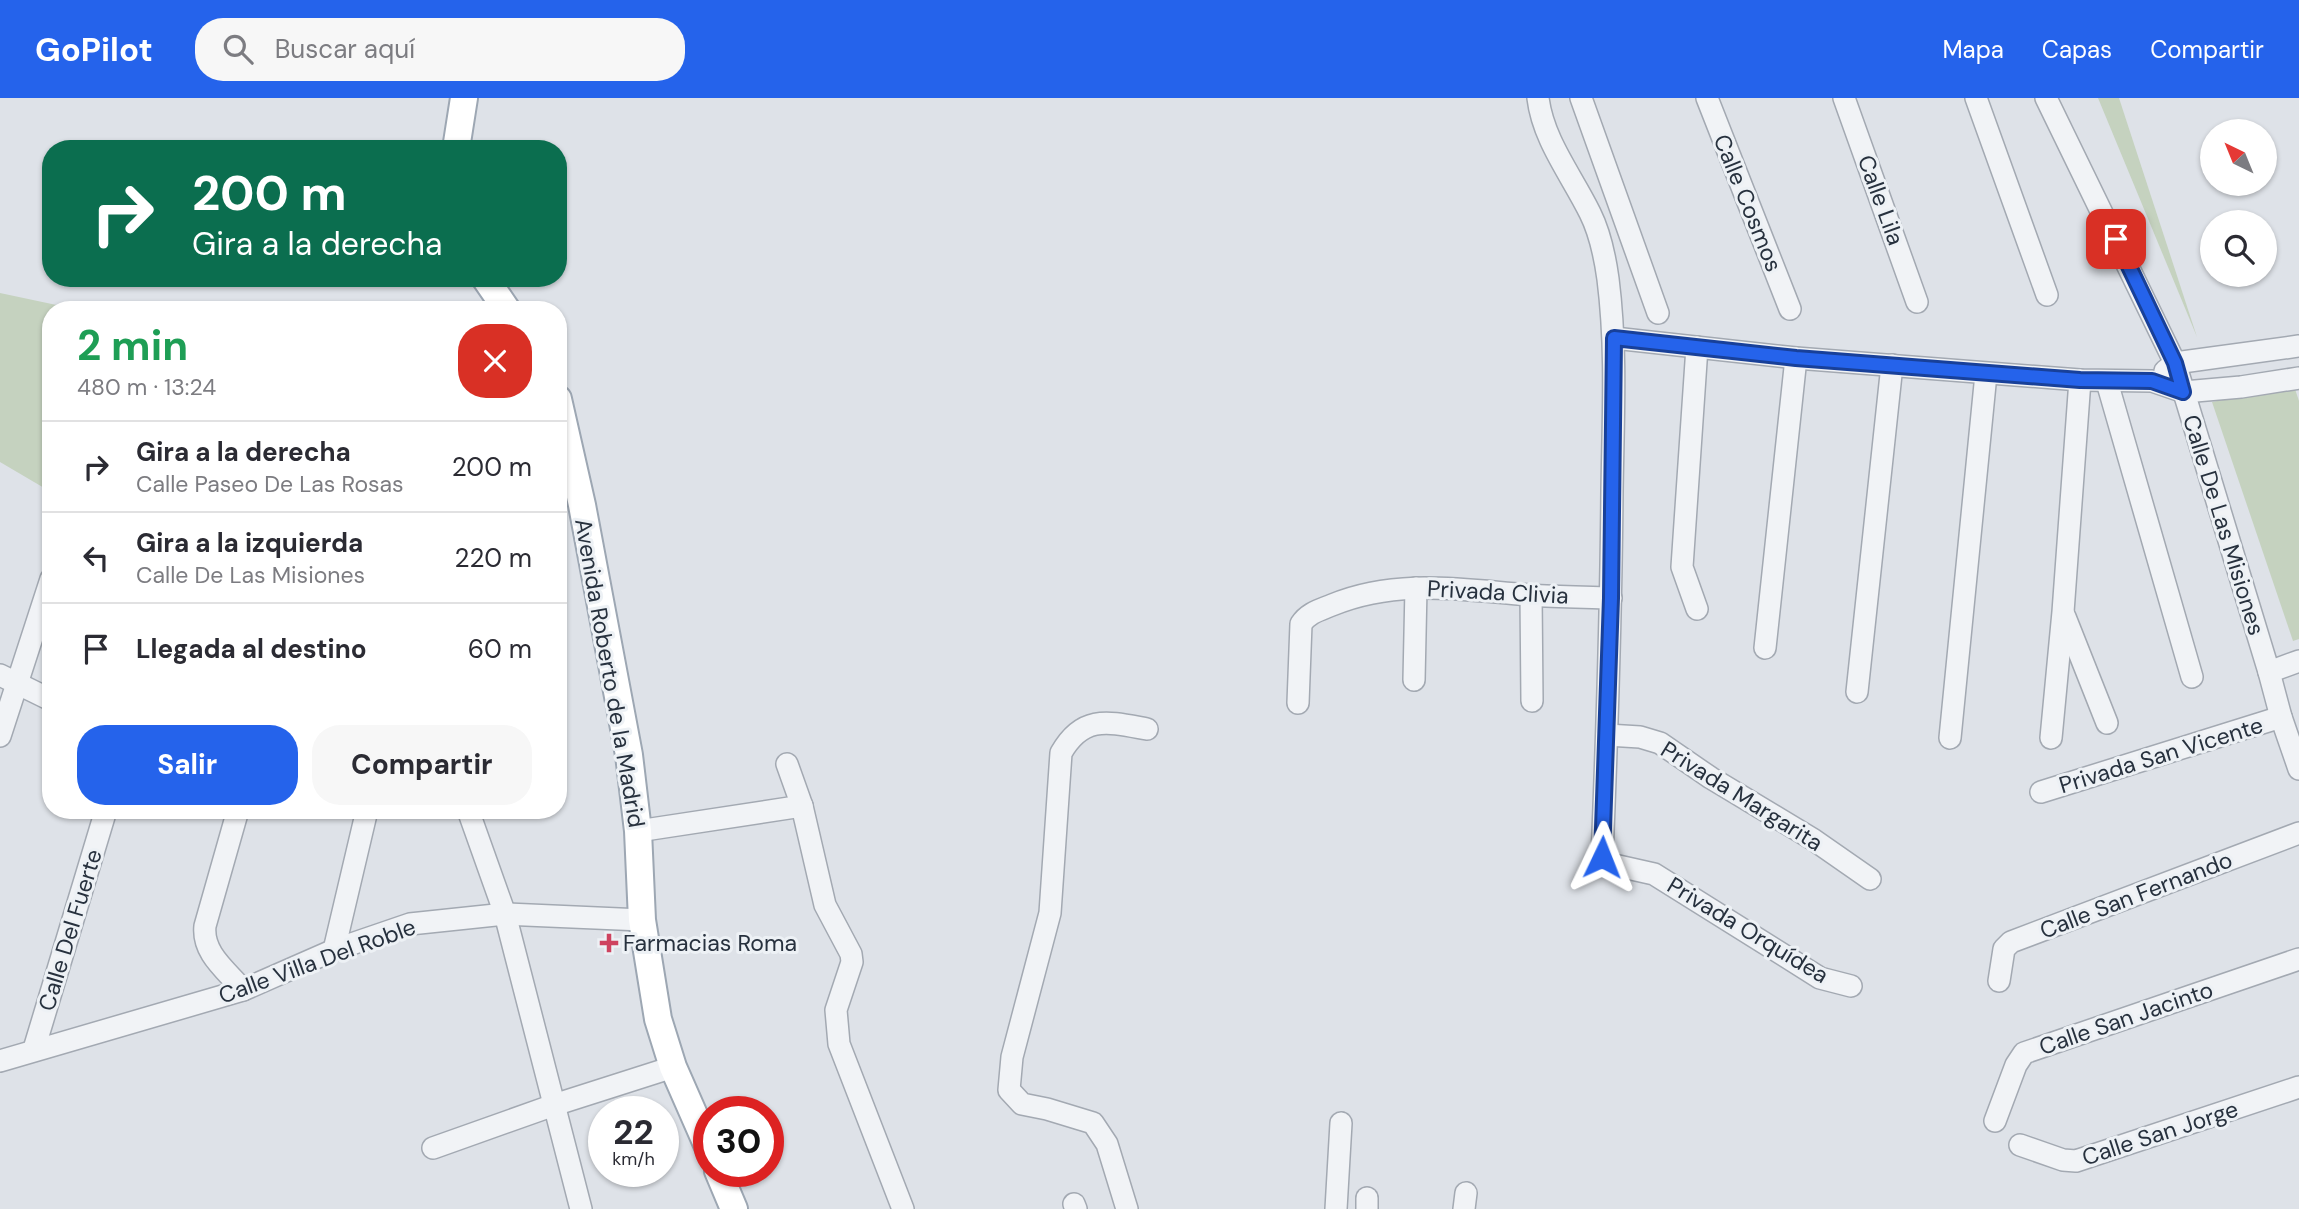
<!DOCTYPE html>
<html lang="es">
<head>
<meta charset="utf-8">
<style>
	body { margin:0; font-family:"DM Sans",sans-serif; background:#f7f7f7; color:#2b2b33; height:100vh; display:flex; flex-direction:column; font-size:26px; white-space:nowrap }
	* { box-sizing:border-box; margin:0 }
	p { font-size:23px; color:#7c7c81 }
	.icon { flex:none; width:38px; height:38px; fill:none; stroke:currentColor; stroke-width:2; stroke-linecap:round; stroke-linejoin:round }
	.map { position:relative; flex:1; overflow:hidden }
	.details { position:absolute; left:42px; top:203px; width:525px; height:518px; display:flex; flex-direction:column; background:#fff; border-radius:28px; box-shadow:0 2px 5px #0004 }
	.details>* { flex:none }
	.guide { position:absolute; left:42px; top:42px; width:525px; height:147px; border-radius:28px; box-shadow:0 2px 5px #0004; background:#0b6e4f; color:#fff; overflow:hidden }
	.needle { width:46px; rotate:317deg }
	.buttons { position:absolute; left:2200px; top:21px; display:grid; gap:14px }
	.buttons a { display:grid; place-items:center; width:77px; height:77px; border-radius:50%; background:#fff; box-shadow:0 2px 5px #0004; font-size:35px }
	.speed { position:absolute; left:588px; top:998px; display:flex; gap:14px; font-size:35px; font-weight:700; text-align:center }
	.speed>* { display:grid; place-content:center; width:91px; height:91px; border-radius:50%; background:#fff; box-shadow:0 2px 5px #0004; line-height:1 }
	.speed small { font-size:18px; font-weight:400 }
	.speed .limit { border:10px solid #d22; background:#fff; color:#111 }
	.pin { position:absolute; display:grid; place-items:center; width:60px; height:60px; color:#fff; margin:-30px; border-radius:14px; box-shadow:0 4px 10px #0006 }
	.me { position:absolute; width:77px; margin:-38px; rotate:2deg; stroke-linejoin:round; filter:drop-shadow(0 0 5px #0008) }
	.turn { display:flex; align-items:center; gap:24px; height:147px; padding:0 35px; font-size:32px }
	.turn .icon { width:91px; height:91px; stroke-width:2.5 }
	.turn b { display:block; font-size:49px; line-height:60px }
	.round { display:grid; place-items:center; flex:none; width:74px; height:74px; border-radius:28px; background:#f7f7f7 }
	.headline { display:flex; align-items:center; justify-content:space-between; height:119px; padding:0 35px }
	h1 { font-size:42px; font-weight:700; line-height:52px; color:#1e9e55 }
	.button { display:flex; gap:14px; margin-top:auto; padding:14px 35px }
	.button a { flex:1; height:80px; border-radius:28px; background:#2563eb; color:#fff; font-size:28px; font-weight:700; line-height:80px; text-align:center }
	.button a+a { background:#f7f7f7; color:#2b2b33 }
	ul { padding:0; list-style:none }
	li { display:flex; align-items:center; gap:21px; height:91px; padding:0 35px; border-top:2px solid #e1e1e2 }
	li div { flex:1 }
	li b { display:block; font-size:26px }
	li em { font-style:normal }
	header { display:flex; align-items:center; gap:42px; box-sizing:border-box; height:98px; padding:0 35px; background:#2563eb; color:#fff }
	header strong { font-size:33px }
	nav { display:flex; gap:38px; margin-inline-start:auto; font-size:24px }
	.search { width:490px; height:63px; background:#f7f7f7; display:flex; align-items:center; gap:18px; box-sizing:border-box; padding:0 24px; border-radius:28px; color:#7c7c81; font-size:26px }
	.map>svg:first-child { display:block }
</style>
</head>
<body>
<header>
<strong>GoPilot</strong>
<div class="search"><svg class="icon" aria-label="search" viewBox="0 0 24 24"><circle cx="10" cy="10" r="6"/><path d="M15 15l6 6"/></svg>Buscar aquí</div>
<nav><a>Mapa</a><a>Capas</a><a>Compartir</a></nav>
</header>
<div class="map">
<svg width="2299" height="1111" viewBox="0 0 2299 1111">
	<rect width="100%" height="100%" fill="#dee2e8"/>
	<!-- green -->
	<g fill="#c5d2bf">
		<polygon points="2098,0 2119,0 2197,239"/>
		<polygon points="0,195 80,212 51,212 51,394 0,364"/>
		<polygon points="2294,288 2299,303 2299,541 2293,543 2212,304"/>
	</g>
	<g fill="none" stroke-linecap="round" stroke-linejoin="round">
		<!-- minor casing -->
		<g stroke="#a3a9b2" stroke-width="24">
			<g id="minor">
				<path d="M1538 0C1543 42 1572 78 1590 115 1600 135 1605 159 1608 181 1617 252 1613 323 1612 393 1611 515 1607 637 1602 759L1605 765 1654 776 1820 880 1851 888"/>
				<polyline points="1581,0 1658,215"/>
				<polyline points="1707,0 1790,211"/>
				<polyline points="1844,0 1917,204"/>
				<polyline points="1976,0 2047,197"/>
				<polyline points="2046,0 2175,265 2269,574 2281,619 2299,671"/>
				<polyline points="1614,240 1796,260 2080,282 2152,283 2184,294 2241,289 2299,280"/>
				<polyline points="1697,249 1682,469 1697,511"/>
				<polyline points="2165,273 2175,265 2299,248"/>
				<polyline points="2107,284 2192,579"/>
				<polyline points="1531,497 1532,603"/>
				<polyline points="2065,519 2107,625"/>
				<polyline points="1765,550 1796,260"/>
				<polyline points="2269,574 2299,563"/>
				<polyline points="0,577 51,602"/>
				<polyline points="1414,582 1416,490"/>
				<polyline points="1857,594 1892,267"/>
				<path d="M1298 605 1301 526C1308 515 1320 512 1332 507 1397 480 1463 492 1530 497 1557 499 1584 499 1611 500"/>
				<polyline points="1607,637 1640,639 1660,645 1711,680 1814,742 1870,781"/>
				<polyline points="0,638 51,481"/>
				<polyline points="1950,640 1986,276"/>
				<polyline points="2051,640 2063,514 2080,282"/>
				<polyline points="787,666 802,708 825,807 851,856 852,864 836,912 839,946 903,1111"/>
				<polyline points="2041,694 2281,619"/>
				<path d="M238 712 205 828C202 855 226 872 243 892"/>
				<polyline points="468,712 505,816 581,1111"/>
				<polyline points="638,733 802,708"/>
				<polyline points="334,852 367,712"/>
				<polyline points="1999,883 2004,851 2011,844 2299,735"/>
				<polyline points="34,951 106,712"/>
				<polyline points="0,963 243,892 334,852 410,826 505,816 642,822"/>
				<polyline points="1995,1023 2016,967 2024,955 2299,861"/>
				<polyline points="2020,1047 2063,1062 2076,1063 2299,989"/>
				<polyline points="433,1050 554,1007 673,969"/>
				<polyline points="1367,1100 1367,1111"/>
				<polyline points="1074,1106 1076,1111"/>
				<path d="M1127 1111 1107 1046 1093 1025 1047 1011 1022 1006 1009 992 1012 959 1050 815 1061 655C1083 616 1109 624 1147 631"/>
				<polyline points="1336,1111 1341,1025"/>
				<polyline points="1464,1111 1466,1095"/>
			</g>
		</g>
		<!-- major casing -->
		<g stroke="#9da7b3" stroke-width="30">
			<g id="major">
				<polyline points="456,51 464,0"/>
				<polyline points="485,180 507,212"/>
				<polyline points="558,301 582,407 629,657 638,733 642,822 658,921 673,969 709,1051"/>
				<polyline points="718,1073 734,1111"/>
			</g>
		</g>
		<!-- minor -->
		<use href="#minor" stroke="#f1f3f6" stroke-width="21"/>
		<!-- major -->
		<use href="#major" stroke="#fff" stroke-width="26"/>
	</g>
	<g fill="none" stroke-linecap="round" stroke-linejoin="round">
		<!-- route casing -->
		<g stroke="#184099" stroke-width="18">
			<polyline id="route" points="1602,759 1611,500 1614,240 1796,260 2080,282 2152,283 2183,294 2175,265 2116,141"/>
		</g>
		<!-- route -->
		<use href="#route" stroke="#2563eb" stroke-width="12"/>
	</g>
	<!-- markers -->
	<path fill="#ce425f" stroke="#edf1f5" stroke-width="2.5" d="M605.5 834.5h7v7h7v7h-7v7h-7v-7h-7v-7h7z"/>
	<g text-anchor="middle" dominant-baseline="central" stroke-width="6" stroke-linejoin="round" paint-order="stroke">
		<!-- street labels -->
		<g font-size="23" fill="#27313e" stroke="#edf1f5">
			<text transform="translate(1881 102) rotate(70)">Calle Lila</text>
			<text transform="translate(1748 105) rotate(68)">Calle Cosmos</text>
			<text transform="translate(2224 427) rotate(73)">Calle De Las Misiones</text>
			<text transform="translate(1498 494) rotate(3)">Privada Clivia</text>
			<text transform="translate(610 575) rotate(80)">Avenida Roberto de la Madrid</text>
			<text transform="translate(2161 657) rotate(-17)">Privada San Vicente</text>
			<text transform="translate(1742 698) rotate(32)">Privada Margarita</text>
			<text transform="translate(2136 797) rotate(-21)">Calle San Fernando</text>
			<text transform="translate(70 832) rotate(-73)">Calle Del Fuerte</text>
			<text transform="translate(1748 832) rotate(31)">Privada Orquídea</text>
			<text transform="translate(317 863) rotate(-20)">Calle Villa Del Roble</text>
			<text transform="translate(2126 920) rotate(-19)">Calle San Jacinto</text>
			<text transform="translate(2160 1035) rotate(-18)">Calle San Jorge</text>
		</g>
		<!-- poi labels -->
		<g font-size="23" fill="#27313e" stroke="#edf1f5" text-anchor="start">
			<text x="623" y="845">Farmacias Roma</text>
		</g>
	</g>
</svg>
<div class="buttons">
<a><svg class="needle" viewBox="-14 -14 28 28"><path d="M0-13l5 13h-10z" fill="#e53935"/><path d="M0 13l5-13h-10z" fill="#7c7c81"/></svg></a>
<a><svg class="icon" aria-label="search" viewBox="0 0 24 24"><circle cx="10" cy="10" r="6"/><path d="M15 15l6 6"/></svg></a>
</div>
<div class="speed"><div>22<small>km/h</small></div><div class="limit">30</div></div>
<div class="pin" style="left:2116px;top:141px;background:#d93025"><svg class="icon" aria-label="arrive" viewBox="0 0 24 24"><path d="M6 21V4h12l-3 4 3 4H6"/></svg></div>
<svg class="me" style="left:1602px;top:759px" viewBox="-20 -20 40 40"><path d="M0-17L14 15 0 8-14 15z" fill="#2563eb" stroke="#fff" stroke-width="4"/></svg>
<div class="guide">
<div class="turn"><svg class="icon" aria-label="right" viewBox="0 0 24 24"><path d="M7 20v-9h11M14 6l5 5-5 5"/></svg><div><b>200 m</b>Gira a la derecha</div></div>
</div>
<section class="details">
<div class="headline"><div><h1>2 min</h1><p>480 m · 13:24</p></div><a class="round" style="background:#d93025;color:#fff"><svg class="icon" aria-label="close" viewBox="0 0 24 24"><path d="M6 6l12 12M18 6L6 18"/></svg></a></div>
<ul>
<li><svg class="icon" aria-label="right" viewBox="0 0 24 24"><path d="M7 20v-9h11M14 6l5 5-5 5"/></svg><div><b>Gira a la derecha</b><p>Calle Paseo De Las Rosas</p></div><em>200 m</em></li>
<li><svg class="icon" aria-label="left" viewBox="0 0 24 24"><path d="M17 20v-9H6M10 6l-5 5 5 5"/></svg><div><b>Gira a la izquierda</b><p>Calle De Las Misiones</p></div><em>220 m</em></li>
<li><svg class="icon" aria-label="arrive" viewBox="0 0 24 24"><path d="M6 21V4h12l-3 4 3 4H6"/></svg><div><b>Llegada al destino</b></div><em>60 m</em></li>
</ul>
<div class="button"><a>Salir</a><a>Compartir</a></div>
</section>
</div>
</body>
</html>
